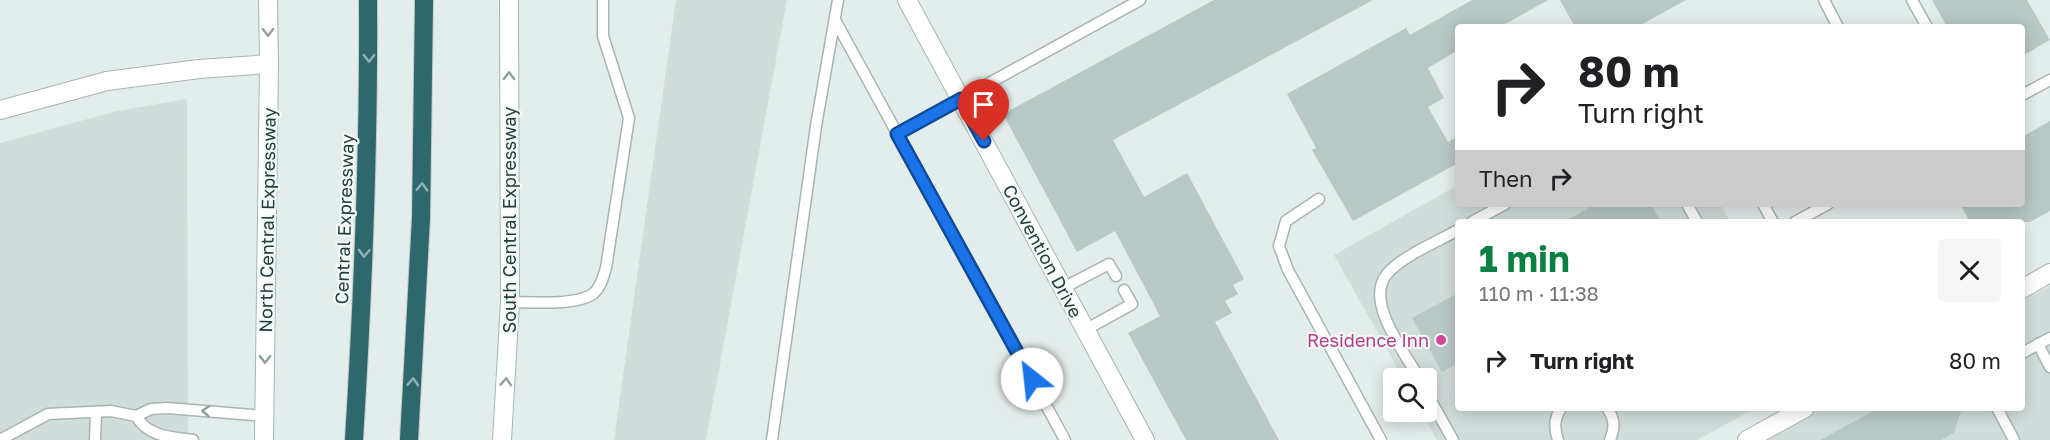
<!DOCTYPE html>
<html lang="en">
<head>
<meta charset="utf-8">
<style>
	body { margin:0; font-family:"Golos Text",sans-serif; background:#f6f6f6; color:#202124; height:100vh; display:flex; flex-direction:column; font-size:22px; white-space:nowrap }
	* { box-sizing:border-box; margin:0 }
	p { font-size:20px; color:#757577 }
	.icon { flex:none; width:33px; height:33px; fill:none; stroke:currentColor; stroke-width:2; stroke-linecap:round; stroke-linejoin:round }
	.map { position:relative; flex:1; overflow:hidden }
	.drawer { position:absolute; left:1455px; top:219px; width:570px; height:192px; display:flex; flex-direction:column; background:#fff; border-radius:6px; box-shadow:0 3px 15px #0003 }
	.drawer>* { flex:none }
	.guide { position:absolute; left:1455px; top:24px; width:570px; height:183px; border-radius:6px; box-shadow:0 3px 15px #0003; background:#fff; color:#202124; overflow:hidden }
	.buttons { position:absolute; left:1383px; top:368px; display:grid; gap:12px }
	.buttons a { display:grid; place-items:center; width:54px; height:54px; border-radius:6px; background:#fff; box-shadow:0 3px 15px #0003; font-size:30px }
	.pin { position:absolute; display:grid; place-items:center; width:51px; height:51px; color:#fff; margin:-62px -26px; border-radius:50% 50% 50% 0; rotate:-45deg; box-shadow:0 0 6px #0007 }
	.pin .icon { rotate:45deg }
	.me { position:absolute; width:66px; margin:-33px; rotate:331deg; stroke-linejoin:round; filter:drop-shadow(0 0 4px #0008) }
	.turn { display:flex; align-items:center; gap:21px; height:126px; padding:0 24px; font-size:27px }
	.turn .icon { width:78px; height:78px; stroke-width:2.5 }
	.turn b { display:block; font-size:42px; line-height:51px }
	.then { display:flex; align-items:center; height:57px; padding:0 24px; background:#0003; gap:12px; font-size:22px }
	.round { display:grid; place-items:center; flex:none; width:63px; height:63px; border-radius:6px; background:#f6f6f6 }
	.head { display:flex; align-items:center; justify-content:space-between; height:102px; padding:0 24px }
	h1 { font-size:36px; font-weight:700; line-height:45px; color:#0b8043 }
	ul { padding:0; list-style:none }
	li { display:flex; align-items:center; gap:18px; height:78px; padding:0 24px }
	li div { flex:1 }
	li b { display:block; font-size:22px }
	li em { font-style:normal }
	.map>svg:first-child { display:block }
</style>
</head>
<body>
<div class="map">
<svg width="2050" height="440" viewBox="0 0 2050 440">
	<rect width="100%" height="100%" fill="#e3edeb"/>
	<!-- built -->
	<g fill="#d1dddb">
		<polygon points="676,0 787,0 706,440 614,440"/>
		<polygon points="187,99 188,440 0,440 0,143 117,111"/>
		<polygon points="1458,185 1458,204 1720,204 1730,222 1458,222 1458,408 1756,408 1697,440 1437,440 1421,411 1426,411 1426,378 1403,378 1334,255"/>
		<polygon points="2050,286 2050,440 1762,440 1820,408 2022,408 2022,301"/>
	</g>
	<!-- building -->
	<g fill="#b8c8c5">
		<polygon points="1214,0 1373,0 1113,140 1144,197 1187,173 1244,279 1233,285 1238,294 1225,301 1232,313 1215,322 1279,440 1186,440 1128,333 1160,316 1115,231 1077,252 1003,114"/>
		<polygon points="1472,0 1548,0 1500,27 1458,27 1458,50 1428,68 1444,98 1428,107 1448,142 1458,136 1458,163 1353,221 1312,150 1316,148 1287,94 1406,28 1410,35"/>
		<polygon points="1560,0 1686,0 1637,27 1575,27"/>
		<polygon points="1932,0 2027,0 2050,40 2022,56 2022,27 1947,27"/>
		<polygon points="2050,121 2050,211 2030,222 1970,222 1960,204 2022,204 2022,137"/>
		<polygon points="1597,204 1651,204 1661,222 1563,222"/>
		<polygon points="1458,293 1458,363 1442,372 1412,318"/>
		<polygon points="1879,408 1962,408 1954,433 1941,440 1820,440"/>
	</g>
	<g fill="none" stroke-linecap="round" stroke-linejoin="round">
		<!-- service casing -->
		<g stroke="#a5b5b4" stroke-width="13">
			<g id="service">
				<polyline points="1824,0 1838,27"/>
				<polyline points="1912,0 1927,27"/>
				<polyline points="835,20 1065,440"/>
				<polyline points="2022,95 2050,80"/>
				<polyline points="897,134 1140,0"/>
				<polyline points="1319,199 1286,221 1279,246 1288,270 1381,440"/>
				<polyline points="1687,204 1697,222"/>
				<polyline points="1763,204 1773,222"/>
				<polyline points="1472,222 1505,204"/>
				<polyline points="1795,222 1828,204"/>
				<polyline points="1063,288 1109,264 1116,276"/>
				<path d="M510 302C531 302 578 306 594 293 601 287 603 277 606 268L629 118 603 36V0"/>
				<polyline points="1085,330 1132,304 1124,290"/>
				<polyline points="2038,344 2050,367"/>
				<polyline points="2022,353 2050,338"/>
				<path d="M1419 378C1405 353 1364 301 1387 274 1402 256 1437 242 1458 230"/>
				<polyline points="1426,392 1453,440"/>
				<path d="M1607 408C1615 419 1615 428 1610 440"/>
				<polyline points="1997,408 2014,440"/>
				<path d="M136 416C148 437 171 437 193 440"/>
				<polyline points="0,440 48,414 111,411 136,416 151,409 167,408 264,416"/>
				<polyline points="95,440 96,412"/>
				<polyline points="772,440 816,126 838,0"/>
				<path d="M1558 440C1554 428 1554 419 1561 408"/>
			</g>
		</g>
		<!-- minor casing -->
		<g stroke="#a5b5b4" stroke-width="20">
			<g id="minor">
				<polyline points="907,0 1145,440"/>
				<polyline points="2022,289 2050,273"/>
				<polyline points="1747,440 1805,408"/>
			</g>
		</g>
		<!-- tertiary casing -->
		<g stroke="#a5b5b4" stroke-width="20">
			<polyline id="tertiary" points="0,110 107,81 199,69 269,64"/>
		</g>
		<!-- secondary casing -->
		<g stroke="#a1b9b7" stroke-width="20">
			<g id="secondary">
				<polyline points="264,440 269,64 268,0"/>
				<polyline points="502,440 510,302 509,0"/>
			</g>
		</g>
		<!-- motorway casing -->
		<g stroke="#c1c9c9" stroke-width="20">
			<g id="motorway">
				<path d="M354 440C363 294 369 147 368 0"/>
				<polyline points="409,440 421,218 424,0"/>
			</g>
		</g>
		<!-- service -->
		<use href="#service" stroke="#fff" stroke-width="10"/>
		<!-- minor -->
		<use href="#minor" stroke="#fff" stroke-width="18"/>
		<!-- tertiary -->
		<use href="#tertiary" stroke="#fff" stroke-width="18"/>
		<!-- secondary -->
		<use href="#secondary" stroke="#fff" stroke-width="18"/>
		<!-- motorway -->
		<use href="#motorway" stroke="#2e676c" stroke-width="18"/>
	</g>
	<!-- one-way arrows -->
	<defs><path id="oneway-chevron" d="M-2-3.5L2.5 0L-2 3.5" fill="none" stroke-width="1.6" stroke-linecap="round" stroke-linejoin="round" transform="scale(1.5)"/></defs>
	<g stroke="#909f9f">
		<use href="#oneway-chevron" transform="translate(268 32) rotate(89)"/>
		<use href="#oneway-chevron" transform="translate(509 76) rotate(-90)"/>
		<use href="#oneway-chevron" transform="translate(265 359) rotate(91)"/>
		<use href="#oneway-chevron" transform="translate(506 382) rotate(-86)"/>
		<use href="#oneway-chevron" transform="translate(206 411) rotate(-176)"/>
	</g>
	<g stroke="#91b0b2">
		<use href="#oneway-chevron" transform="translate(369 58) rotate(90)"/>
		<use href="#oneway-chevron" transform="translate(422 187) rotate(-88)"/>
		<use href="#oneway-chevron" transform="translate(364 253) rotate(92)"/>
		<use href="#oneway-chevron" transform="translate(413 382) rotate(-87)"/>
	</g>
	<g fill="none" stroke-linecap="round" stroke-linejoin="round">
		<!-- route casing -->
		<g stroke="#114b97" stroke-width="15">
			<polyline id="route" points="984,141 961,99 897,134 1032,379"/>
		</g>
		<!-- route -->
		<use href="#route" stroke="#1a73e8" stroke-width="10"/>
	</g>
	<!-- markers -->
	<circle fill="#d1479c" stroke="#f4f9f8" stroke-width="2" cx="1441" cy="340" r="6"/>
	<g text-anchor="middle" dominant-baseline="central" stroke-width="4.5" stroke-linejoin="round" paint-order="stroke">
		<!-- street labels -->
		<g font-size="18" fill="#223f3f" stroke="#f4f9f8">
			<text transform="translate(344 219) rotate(-88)">Central Expressway</text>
			<text transform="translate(267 220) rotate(-89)">North Central Expressway</text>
			<text transform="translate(509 220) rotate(-90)">South Central Expressway</text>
			<text transform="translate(1043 251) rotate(62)">Convention Drive</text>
		</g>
		<!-- hotel labels -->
		<g font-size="18" fill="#b23c85" stroke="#f4f9f8" text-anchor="end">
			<text x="1429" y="340">Residence Inn</text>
		</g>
	</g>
</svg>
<div class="buttons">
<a><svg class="icon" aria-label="search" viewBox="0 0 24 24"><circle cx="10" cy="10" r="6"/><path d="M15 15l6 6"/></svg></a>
</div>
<div class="pin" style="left:984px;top:141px;background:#d93025"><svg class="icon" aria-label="arrive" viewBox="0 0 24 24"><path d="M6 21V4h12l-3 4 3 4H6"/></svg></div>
<svg class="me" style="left:1032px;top:379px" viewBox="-20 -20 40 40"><circle r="19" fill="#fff"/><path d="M0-13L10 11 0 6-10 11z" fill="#1a73e8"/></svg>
<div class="guide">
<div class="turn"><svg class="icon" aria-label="right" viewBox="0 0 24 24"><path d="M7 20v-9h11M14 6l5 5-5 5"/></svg><div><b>80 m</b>Turn right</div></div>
<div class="then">Then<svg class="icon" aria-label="right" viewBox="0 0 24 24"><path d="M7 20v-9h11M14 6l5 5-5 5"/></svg></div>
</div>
<section class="drawer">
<div class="head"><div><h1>1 min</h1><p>110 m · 11:38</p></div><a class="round"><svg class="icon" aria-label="close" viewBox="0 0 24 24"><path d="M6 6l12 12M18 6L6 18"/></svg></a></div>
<ul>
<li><svg class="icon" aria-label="right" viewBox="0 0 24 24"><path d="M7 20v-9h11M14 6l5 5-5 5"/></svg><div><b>Turn right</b></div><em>80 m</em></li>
</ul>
</section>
</div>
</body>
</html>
